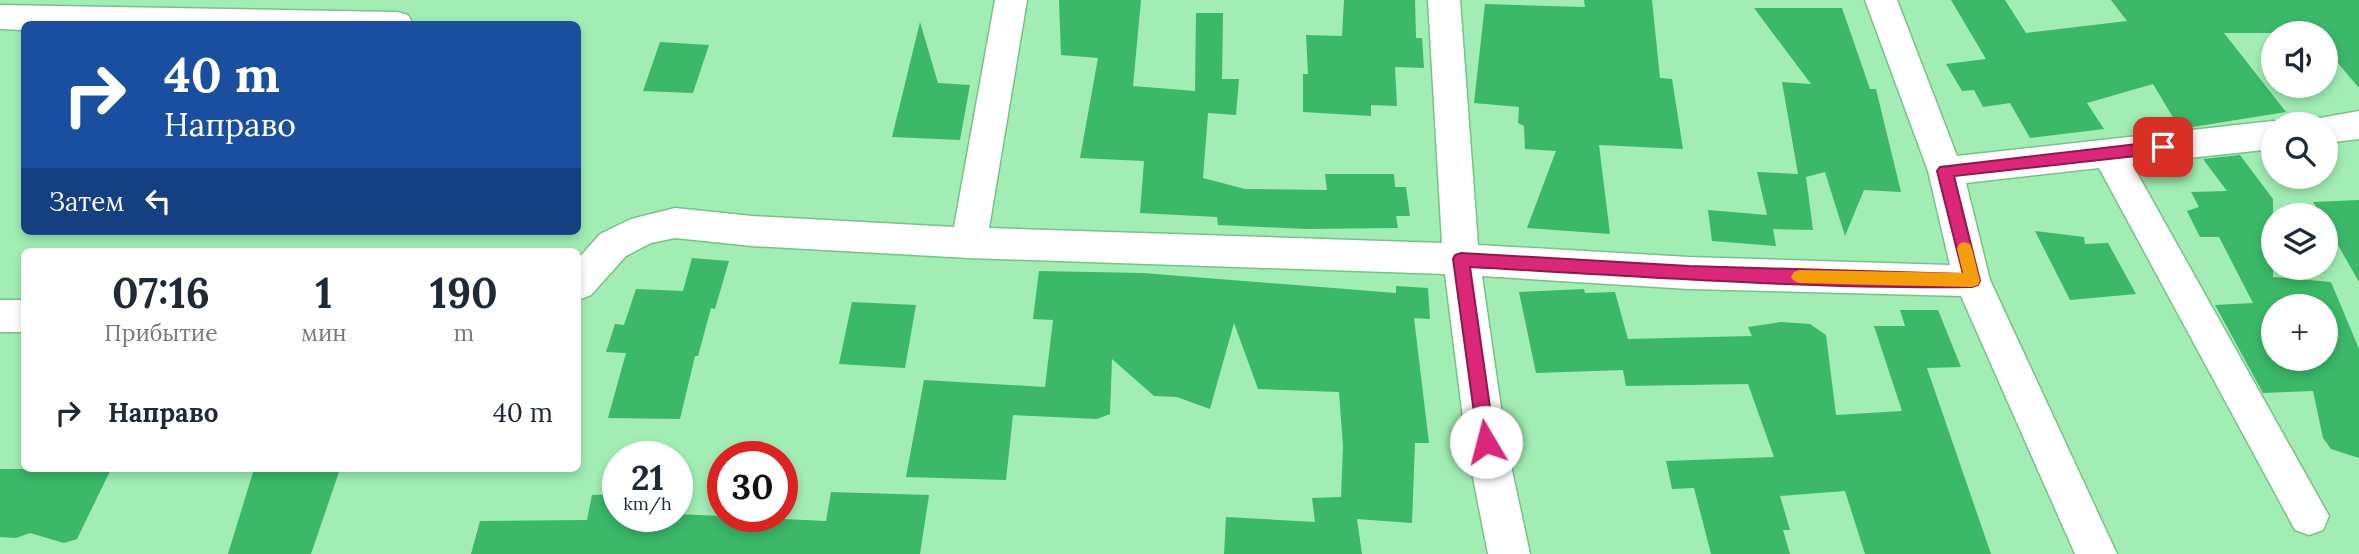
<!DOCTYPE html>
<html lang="ru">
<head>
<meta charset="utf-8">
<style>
	body { margin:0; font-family:Lora,serif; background:#f2f2f3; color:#1f2937; height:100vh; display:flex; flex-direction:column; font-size:26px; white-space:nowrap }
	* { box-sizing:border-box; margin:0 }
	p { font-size:23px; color:#747a83 }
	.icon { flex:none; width:38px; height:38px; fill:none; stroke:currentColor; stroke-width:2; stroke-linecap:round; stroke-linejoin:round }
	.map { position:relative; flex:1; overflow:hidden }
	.panel { position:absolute; left:21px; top:248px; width:560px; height:224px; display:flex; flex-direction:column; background:#fff; border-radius:10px; box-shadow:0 4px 10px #0003 }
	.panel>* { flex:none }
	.banner { position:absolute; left:21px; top:21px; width:560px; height:214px; border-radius:10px; box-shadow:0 4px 10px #0003; background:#1a4fa0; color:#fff; overflow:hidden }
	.tools { position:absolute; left:2261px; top:21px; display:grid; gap:14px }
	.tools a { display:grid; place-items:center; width:77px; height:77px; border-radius:50%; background:#fff; box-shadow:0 4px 10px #0003; font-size:35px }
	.speed { position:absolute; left:602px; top:441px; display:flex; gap:14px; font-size:35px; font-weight:700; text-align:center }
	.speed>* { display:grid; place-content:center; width:91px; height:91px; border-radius:50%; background:#fff; box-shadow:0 4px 10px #0003; line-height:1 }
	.speed small { font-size:18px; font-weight:400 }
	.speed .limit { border:10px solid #d22; background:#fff; color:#111 }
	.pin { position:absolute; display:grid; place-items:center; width:60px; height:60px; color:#fff; margin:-30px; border-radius:14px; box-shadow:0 4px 10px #0006 }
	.me { position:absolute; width:77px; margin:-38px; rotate:352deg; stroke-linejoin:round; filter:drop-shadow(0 0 5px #0008) }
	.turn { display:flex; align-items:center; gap:24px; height:147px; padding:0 28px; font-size:32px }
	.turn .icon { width:91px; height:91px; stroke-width:2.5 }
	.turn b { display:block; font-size:49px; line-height:60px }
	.then { display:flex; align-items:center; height:66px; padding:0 28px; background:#0003; gap:14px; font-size:26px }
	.eta { display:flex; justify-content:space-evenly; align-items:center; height:119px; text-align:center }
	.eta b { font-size:42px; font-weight:800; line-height:49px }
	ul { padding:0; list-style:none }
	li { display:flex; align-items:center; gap:21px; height:91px; padding:0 28px }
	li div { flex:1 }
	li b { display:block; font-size:26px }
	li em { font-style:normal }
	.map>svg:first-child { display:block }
</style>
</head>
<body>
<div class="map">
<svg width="2359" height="554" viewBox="0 0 2359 554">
	<rect width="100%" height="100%" fill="#a1edb4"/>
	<!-- building -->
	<g fill="#3bb868" fill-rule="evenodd">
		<polygon points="1059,0 1141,0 1133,86 1195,91 1196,13 1223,13 1222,79 1239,79 1236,115 1208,113 1203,178 1245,189 1327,190 1325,174 1394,174 1395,187 1406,187 1410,216 1396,216 1398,228 1306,229 1218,225 1217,217 1140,213 1144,161 1080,158 1098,58 1061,55"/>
		<polygon points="1344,0 1415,0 1416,38 1422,38 1424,68 1395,67 1397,106 1371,105 1371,116 1303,112 1303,74 1308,74 1306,35 1342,36"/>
		<polygon points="1584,0 1652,0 1660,78 1672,79 1683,149 1599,145 1610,234 1527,228 1556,151 1525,149 1524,126 1518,123 1519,107 1474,103 1485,4 1585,7"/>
		<polygon points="1951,0 2005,0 2026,33 2127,21 2111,0 2359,0 2359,88 2326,49 2326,33 2224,33 2286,112 2180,129 2153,84 2087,103 2104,129 2030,138 2010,103 1983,107 1974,90 1962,91 1946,64 1986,59"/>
		<polygon points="1754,8 1842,8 1870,89 1876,89 1901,192 1864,190 1845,236 1825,172 1806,177 1813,230 1773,229 1776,246 1712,241 1708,210 1767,215 1757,172 1798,174 1782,82 1811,84"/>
		<polygon points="920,22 938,83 970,85 960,140 892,137"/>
		<polygon points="660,42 709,45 693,93 643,91"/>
		<path d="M2240 155 2273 199V277L2331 282 2359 349V458L2331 449 2323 438 2313 391 2263 393 2215 305 2253 303 2219 237H2200L2187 211 2199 207 2191 192 2227 191 2203 159ZM2273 306H2326V359H2273Z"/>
		<polygon points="2359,200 2359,282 2326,224 2326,215 2321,215 2313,202"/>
		<polygon points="2035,231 2084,237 2085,244 2108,243 2136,294 2070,300"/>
		<polygon points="692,258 729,261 715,309 711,308 698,356 695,356 680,419 608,418 626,353 606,352 615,324 624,325 636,289 683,291"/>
		<polygon points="1039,271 1143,273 1396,293 1396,286 1428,288 1430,319 1414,318 1429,443 1415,443 1412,523 1357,519 1362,554 1224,554 1226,517 1315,522 1312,498 1341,497 1343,446 1339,392 1258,389 1234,323 1210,409 1177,397 1154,396 1112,359 1110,414 1097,419 1013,415 1006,480 906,477 924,380 1045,387 1053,320 1033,319"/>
		<polygon points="1584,289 1585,293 1615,292 1628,339 1752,336 1748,327 1781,322 1810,324 1826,335 1836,415 1902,411 1874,326 1905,326 1900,310 1938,310 1961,367 1927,368 1991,554 1865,554 1845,491 1780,496 1790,530 1783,530 1790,554 1711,554 1694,488 1672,489 1666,461 1774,457 1748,384 1626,386 1623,370 1536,373 1519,292"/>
		<polygon points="852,302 916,305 905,368 839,364"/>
		<polygon points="0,469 111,469 77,539 64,543 30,533 16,538 0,537"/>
		<polygon points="254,469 340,469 311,554 228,554"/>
		<polygon points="831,492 929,495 920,554 471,554 480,521 587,520 592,495 618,494 618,516 677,514 826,521"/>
	</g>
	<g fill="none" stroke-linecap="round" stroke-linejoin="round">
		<!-- street casing -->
		<g stroke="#77c28b" stroke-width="3">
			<g id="street">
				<polygon points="995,0 1027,0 989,228 1442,243 1428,0 1460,0 1478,245 1689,257 1950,265 1928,171 1865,0 1897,0 1957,156 2273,121 2282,124 2273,124 2273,149 2132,164 2329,516 2323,530 2309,535 2295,530 2099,168 1966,183 1990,280 2117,554 2075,554 1961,296 1689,289 1482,276 1506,442 1530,554 1488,554 1466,442 1445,274 969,258 752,246 675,238 651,243 626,256 591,295 578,300 578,259 600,234 631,219 675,208 752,216 954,227"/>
				<polygon points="0,5 397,12 408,15 413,24 24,24 24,30 0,29"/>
				<polygon points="2359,111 2359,139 2326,143 2326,124 2311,124 2314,119"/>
				<rect x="0" y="300" width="24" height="32"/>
			</g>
		</g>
		<!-- street -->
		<use href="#street" fill="#fff" fill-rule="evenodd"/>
	</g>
	<!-- route -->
	<path fill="#db2777" stroke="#8e194d" stroke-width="2" d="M2163 141 2171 147 2163 153 1954 176 1980 281 1978 285 1972 287C1805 289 1637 276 1470 267L1495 442 1492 448 1486 450 1480 448 1478 442 1453 259 1455 255 1461 253 1689 266 1963 274 1937 171 1940 167Z"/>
	<!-- slow -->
	<polygon fill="#f59e0b" points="1964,242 1970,244 1972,249 1980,281 1978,285 1972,287 1799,283 1794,281 1791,277 1794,272 1799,270 1963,273 1957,249 1959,244"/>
</svg>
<div class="tools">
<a><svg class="icon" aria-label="sound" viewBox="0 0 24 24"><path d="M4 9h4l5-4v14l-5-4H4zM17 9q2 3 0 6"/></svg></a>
<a><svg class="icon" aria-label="search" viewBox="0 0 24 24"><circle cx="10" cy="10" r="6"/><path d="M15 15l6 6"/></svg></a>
<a><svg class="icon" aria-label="layers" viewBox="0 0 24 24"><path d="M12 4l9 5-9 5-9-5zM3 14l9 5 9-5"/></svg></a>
<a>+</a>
</div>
<div class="speed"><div>21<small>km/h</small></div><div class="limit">30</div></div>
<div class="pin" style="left:2163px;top:147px;background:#d93025"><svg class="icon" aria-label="arrive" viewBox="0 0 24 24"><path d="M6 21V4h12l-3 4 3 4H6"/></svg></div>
<svg class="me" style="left:1486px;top:442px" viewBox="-20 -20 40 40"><circle r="19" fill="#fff"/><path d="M0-13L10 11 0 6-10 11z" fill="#db2777"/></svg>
<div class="banner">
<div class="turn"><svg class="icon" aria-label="right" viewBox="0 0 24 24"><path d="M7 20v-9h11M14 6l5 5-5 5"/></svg><div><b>40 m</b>Направо</div></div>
<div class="then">Затем<svg class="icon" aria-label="left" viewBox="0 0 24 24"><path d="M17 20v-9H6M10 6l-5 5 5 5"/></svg></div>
</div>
<section class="panel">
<div class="eta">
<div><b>07:16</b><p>Прибытие</p></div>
<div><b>1</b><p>мин</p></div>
<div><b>190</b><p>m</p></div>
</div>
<ul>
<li><svg class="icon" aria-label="right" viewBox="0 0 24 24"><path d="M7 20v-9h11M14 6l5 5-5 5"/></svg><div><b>Направо</b></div><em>40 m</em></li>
</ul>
</section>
</div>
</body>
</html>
